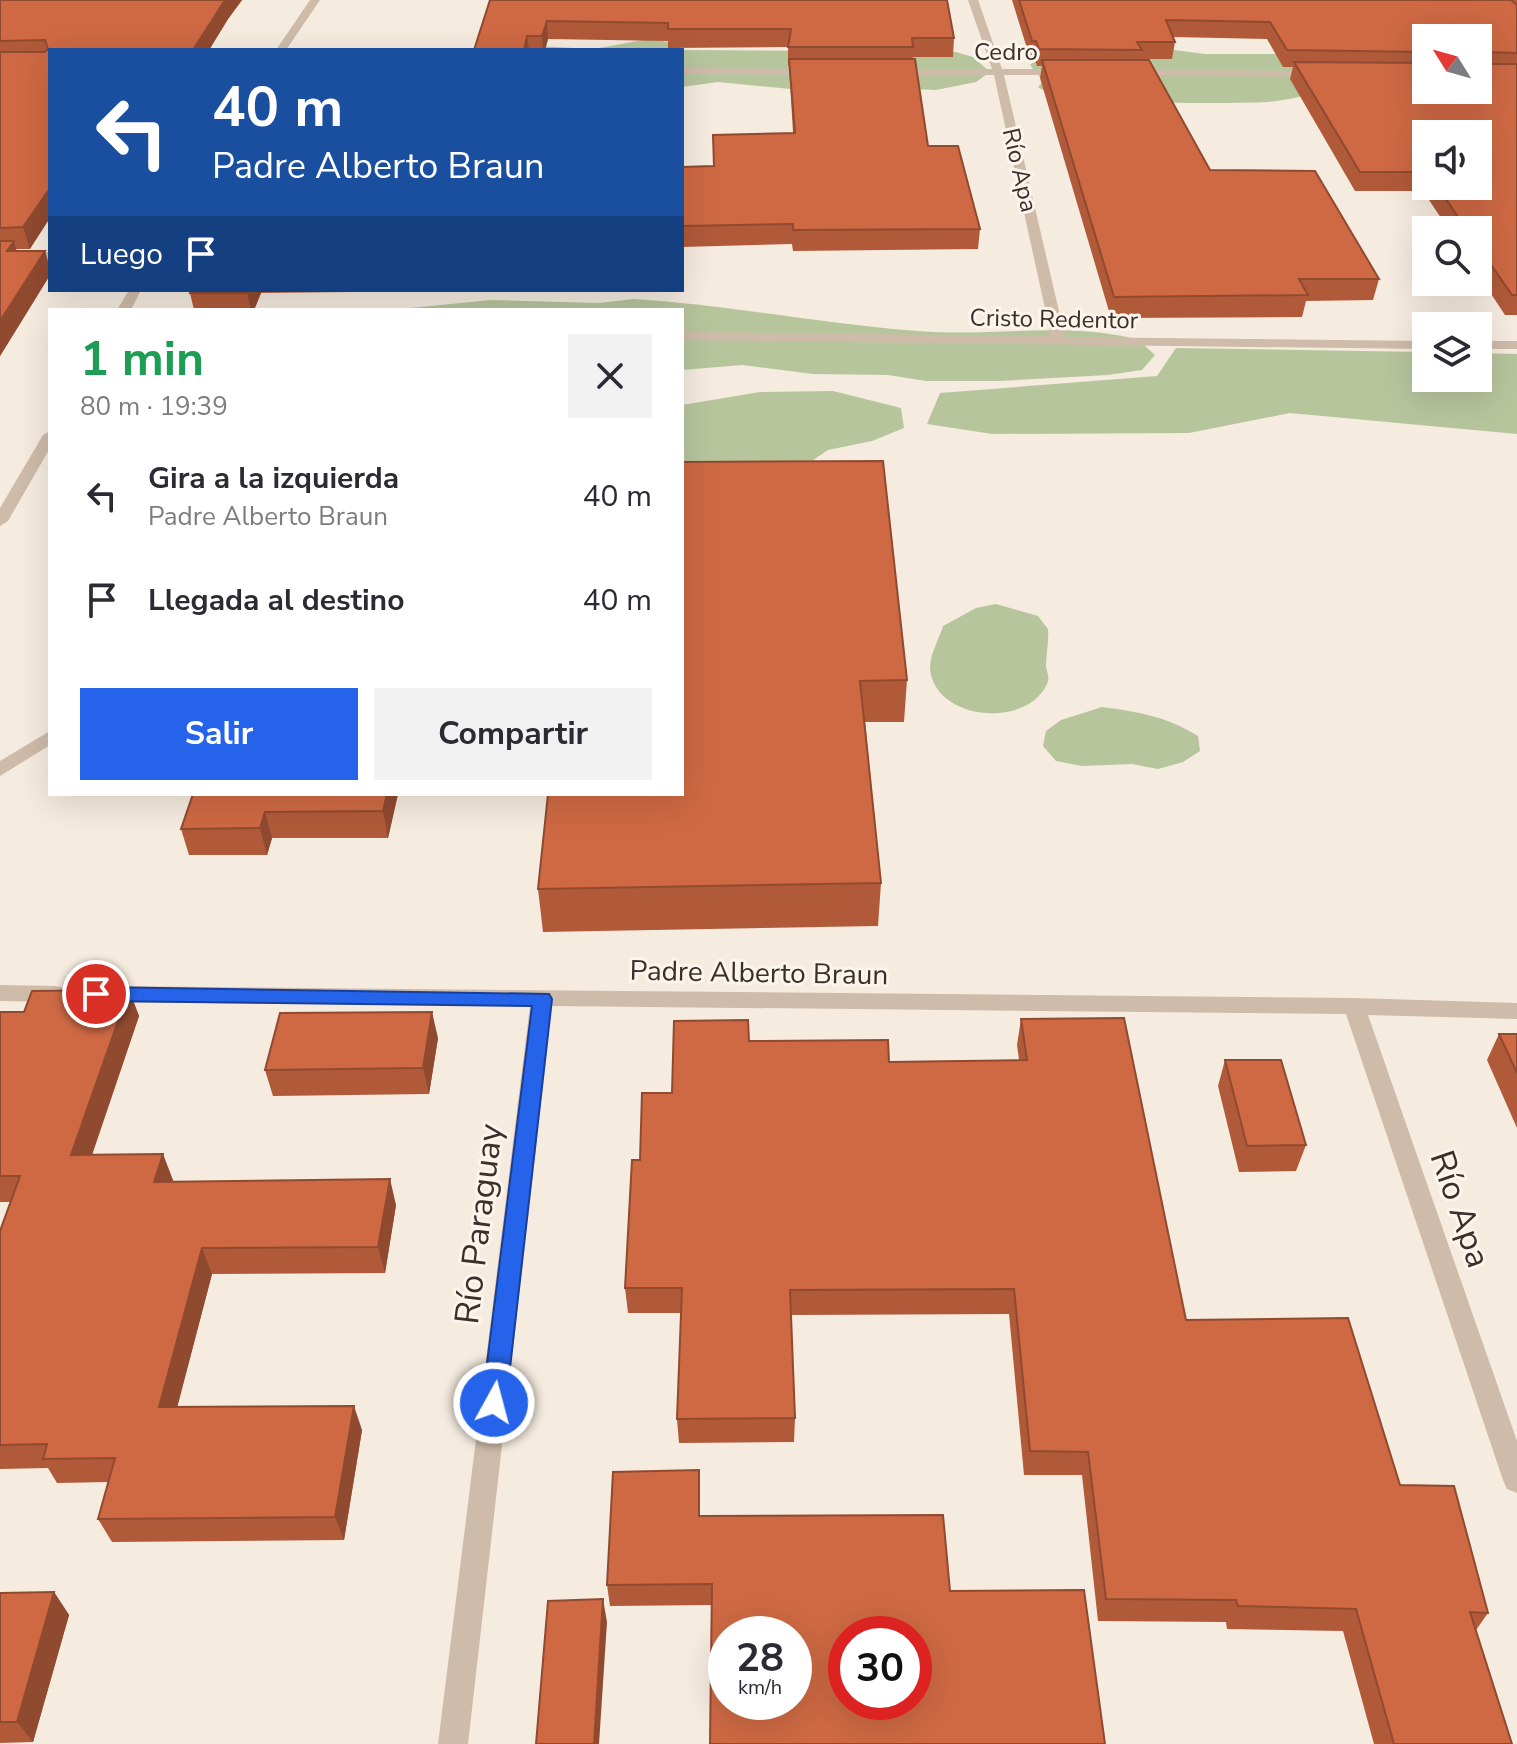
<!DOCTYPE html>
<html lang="es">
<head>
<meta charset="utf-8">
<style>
	body { margin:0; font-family:"Nunito Sans",sans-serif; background:#f2f2f3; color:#2b2b33; height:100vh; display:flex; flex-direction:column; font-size:30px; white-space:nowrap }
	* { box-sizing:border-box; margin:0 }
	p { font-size:26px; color:#7c7c81 }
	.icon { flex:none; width:44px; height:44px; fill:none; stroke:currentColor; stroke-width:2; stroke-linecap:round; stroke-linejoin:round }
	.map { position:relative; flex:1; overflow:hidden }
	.side { position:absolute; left:48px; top:308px; width:636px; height:488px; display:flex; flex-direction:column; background:#fff; border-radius:0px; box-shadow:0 8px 32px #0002 }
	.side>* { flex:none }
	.banner { position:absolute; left:48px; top:48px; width:636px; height:244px; border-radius:0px; box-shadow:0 8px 32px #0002; background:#1a4fa0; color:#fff; overflow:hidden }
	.needle { width:52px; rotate:307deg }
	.controls { position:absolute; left:1412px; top:24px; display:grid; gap:16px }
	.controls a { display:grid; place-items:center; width:80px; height:80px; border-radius:0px; background:#fff; box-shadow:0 8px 32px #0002; font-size:40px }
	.speed { position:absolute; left:708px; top:1616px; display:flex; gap:16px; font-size:40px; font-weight:700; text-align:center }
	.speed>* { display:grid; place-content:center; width:104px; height:104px; border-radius:50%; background:#fff; box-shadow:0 8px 32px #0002; line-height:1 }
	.speed small { font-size:20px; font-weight:400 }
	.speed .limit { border:12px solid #d22; background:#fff; color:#111 }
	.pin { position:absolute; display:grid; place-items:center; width:68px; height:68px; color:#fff; margin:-34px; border:4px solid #fff; border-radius:50%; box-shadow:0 2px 8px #0007 }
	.me { position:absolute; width:88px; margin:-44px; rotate:7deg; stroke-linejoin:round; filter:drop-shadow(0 0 6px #0008) }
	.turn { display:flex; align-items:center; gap:28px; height:168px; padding:0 32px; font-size:36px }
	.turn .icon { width:104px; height:104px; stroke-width:2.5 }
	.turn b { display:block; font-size:56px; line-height:68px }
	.then { display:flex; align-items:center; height:76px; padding:0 32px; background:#0003; gap:16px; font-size:30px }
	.round { display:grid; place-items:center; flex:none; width:84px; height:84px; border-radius:0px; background:#f2f2f3 }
	.headline { display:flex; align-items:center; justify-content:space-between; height:136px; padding:0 32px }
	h1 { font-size:48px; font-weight:700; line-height:60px; color:#1e9e55 }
	.primary-button { display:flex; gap:16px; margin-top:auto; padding:16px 32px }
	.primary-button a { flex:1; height:92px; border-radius:0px; background:#2563eb; color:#fff; font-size:32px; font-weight:700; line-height:92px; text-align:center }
	.primary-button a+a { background:#f2f2f3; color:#2b2b33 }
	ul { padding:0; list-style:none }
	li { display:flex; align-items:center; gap:24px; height:104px; padding:0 32px }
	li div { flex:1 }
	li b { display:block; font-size:30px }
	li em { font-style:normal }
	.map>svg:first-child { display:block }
</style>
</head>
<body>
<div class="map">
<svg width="1517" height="1744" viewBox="0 0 1517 1744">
	<rect width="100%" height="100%" fill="#f5ebdf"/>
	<!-- green -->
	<g fill="#b7c59d">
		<polygon points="648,39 669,42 684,50 956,52 973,57 990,72 976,82 936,90 889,88 812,91 718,82 682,87 682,50 502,50 535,46 594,49"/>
		<path d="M1174 50 1205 54H1282L1426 90 1517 91C1452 92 1386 90 1321 94 1303 95 1285 101 1267 102 1230 104 1060 105 1038 87L1043 81 1030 65 1036 60Z"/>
		<path d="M634 299C729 305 823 324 918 331 990 337 1060 322 1131 338 1140 340 1148 349 1155 355L1142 370 1108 375 999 381H926L888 375 813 374 742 365 682 370V310H390L491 300 598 303Z"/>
		<polygon points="1176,348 1426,352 1426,378 1478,378 1478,353 1517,354 1517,434 1290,413 1189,433 992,434 927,424 940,393 1157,376"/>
		<polygon points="833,391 901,408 904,428 872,441 828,450 803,467 682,462 682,405 760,392"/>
		<path d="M996 604 1038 616 1048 629C1049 642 1046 653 1046 666 1047 673 1050 678 1047 684 1027 729 934 721 930 668 930 654 939 639 943 626L976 608Z"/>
		<path d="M1102 707C1138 712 1166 716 1198 736L1200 751 1183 762 1158 769 1132 764 1082 766 1056 761 1043 746 1046 731 1061 720Z"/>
	</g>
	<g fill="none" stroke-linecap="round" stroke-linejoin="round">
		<!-- service -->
		<polygon fill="#cebba9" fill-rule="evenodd" points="50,731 50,745 0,776 0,761"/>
		<!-- minor -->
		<g fill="#cebba9" fill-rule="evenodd">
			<polygon points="310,0 320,0 286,50 276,50"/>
			<polygon points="968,0 978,0 1002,69 1066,69 1071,72 1066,75 1004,75 1065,337 1426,341 1426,349 682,340 682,332 1051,336 994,75 890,75 885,72 890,69 992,69"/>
			<polygon points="682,68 814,69 819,72 814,75 682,74"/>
			<polygon points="1130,70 1318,71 1323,74 1318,77 1126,75 1125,73"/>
			<rect x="0" y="252" width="50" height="8"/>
			<polygon points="129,290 141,290 131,310 117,310"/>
			<rect x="1478" y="341" width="39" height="8"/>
			<polygon points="50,431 50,448 8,521 0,526 0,508 43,435"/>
			<polygon points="0,985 56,986 64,988 67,994 64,1000 56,1002 0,1001"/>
			<polygon points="104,986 1354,998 1517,1003 1517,1019 1368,1015 1517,1441 1517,1493 1507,1489 1503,1480 1346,1014 552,1006 468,1744 438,1744 530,1006 104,1002 96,1000 93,994 96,988"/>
		</g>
	</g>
	<!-- wall -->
	<g fill="#b15a3a" fill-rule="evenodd">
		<polygon points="0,0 242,0 228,19 209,50 50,50 30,249 16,249 17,251 45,251 50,269 50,275 0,356"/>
		<polygon points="490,0 954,38 953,57 913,57 912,59 928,146 980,229 978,249 793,251 792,244 682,247 682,167 713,166 793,133 789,65 788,65 788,47 668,48 668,41 548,39 545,50 474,50"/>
		<path d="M1012 0H1517V315H1505L1478 274V230H1449L1423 191H1355L1290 79 1293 67H1283L1267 39 1173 37 1175 42 1172 59H1141L1140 60 1210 170 1379 279 1373 300 1306 301 1302 317 1111 318 1040 78 1042 66H1037L1034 58H1030ZM1426 38 1478 90H1426ZM1426 134 1478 186H1426Z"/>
		<polygon points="191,290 352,290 351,292 261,293 254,310 194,310 190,293"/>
		<polygon points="682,462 907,680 904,722 865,722 881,883 878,926 543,932 538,889 682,794"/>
		<polygon points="193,794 398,794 388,838 272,838 267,855 189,855 181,829"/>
		<polygon points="129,990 139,1016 92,1155 173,1180 172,1182 396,1205 385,1273 212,1274 177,1407 362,1430 344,1540 112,1542 98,1519 109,1482 57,1483 48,1468 0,1469 0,1231 11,1202 0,1202 0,1012 24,1012"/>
		<polygon points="1021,1019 1186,1320 1400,1485 1488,1613 1476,1630 1512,1744 1374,1744 1343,1631 1227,1629 1226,1622 1098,1621 1082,1475 1024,1475 1009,1314 791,1315 795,1418 794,1442 679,1443 677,1419 681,1313 628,1313 625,1288 640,1160 672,1093 749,1041 889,1062 1019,1060 1017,1045"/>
		<polygon points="1499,1034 1517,1034 1517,1128 1487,1060"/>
		<polygon points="438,1038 429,1094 273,1096 265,1070"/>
		<polygon points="1225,1060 1306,1145 1296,1171 1239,1172 1218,1086"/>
		<polygon points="699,1470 700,1516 943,1515 712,1605 610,1606 607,1585"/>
		<polygon points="54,1592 69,1615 33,1742 0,1743 0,1593"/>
	</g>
	<!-- shaded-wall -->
	<g fill="#904a30">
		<polygon points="225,0 242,0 228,19 209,50 193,50"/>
		<polygon points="547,21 548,39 545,50 543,50 542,36"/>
		<polygon points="527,36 529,50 524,50"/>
		<polygon points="50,188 50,218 30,249 23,227"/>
		<polygon points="14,241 20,263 7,251"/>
		<polygon points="45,251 50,269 50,275 0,356 0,321"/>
		<polygon points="248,290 260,290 261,293 254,310 251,310 247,293"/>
		<polygon points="387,794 398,794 388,838 383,811"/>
		<polygon points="265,812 272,838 267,855 260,828"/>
		<polygon points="129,990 139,1016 83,1181 71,1155"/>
		<polygon points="432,1012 438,1038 429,1094 423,1068"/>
		<polygon points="163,1154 173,1180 165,1207 154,1182"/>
		<polygon points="390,1179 396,1205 385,1273 378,1247"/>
		<polygon points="202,1248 212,1274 171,1431 159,1407"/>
		<polygon points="354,1406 362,1430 344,1540 335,1517"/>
		<polygon points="699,1470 700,1492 700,1538 699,1516"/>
		<polygon points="54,1592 69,1615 33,1742 17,1722"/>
		<polygon points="603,1599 607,1622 599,1744 594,1744"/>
	</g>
	<!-- building -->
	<g fill="#ce6944" stroke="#904a30" stroke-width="2" fill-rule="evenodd">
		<polygon points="0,0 225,0 193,50 50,50 50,188 23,227 0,228 0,52 45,52 48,49 45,40 0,41"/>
		<polygon points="490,0 947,0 954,38 912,38 913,47 788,47 791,29 668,29 668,23 547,21 542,36 527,36 524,50 474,50"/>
		<polygon points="1019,0 1511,0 1517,5 1517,53 1483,52 1480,61 1483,64 1517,64 1517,295 1512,295 1478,246 1478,230 1467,230 1437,186 1478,186 1478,134 1426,134 1426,172 1360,172 1294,62 1426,63 1426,90 1478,90 1478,38 1426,38 1426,52 1287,50 1270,22 1166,20 1175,42 1137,42 1142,50 1039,49 1036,41 1032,41"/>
		<polygon points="789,59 915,59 928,146 958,146 980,229 793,230 793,224 682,226 682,167 714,166 713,135 795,133"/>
		<polygon points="1042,60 1149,60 1210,170 1315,171 1379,279 1299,279 1308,295 1114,297"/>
		<polygon points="0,241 14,241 7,251 45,251 0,321"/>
		<polygon points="191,290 248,290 247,293 190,293"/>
		<polygon points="883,461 907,680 860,681 881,883 538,889 548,794 682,794 682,462"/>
		<polygon points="193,794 387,794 383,811 265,812 260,828 181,829"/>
		<polygon points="129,990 71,1155 163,1154 154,1182 390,1179 378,1247 202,1248 159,1407 354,1406 335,1517 98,1519 115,1458 43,1459 47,1444 0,1445 0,1231 20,1176 0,1176 0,1012 24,1012 32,991"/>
		<polygon points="432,1012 423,1068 265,1070 280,1013"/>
		<polygon points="1124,1018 1186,1320 1348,1318 1400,1485 1454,1486 1488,1613 1470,1612 1512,1744 1394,1744 1356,1609 1238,1606 1236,1600 1106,1599 1088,1452 1030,1451 1014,1289 790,1290 795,1418 677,1419 682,1288 625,1288 632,1160 640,1160 642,1093 672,1093 674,1021 748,1020 749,1041 888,1040 889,1062 1027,1060 1021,1019"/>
		<polygon points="1499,1034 1517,1034 1517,1073"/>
		<polygon points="1225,1060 1281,1060 1306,1145 1247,1146"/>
		<path d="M699 1470V1516L943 1515 950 1591 1084 1590 1105 1744H710L712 1584 607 1585 613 1472ZM726 1634H794V1702H726ZM846 1634H914V1702H846Z"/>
		<polygon points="54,1592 17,1722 0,1722 0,1593"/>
		<polygon points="603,1599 594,1744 536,1744 548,1601"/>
	</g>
	<!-- route -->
	<polygon fill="#2563eb" stroke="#184099" stroke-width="2" points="96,987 549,994 552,999 506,1403 503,1410 494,1414 486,1410 482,1403 532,1006 96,1001 89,999 86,994 89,989"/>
	<g text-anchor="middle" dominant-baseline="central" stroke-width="6" stroke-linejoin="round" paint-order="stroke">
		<!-- far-street labels -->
		<g font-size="24" fill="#3b2f2a" stroke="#fbf5ec">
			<text x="1006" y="52">Cedro</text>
			<text transform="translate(1020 170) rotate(77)">Río Apa</text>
			<text transform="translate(1054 319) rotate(1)">Cristo Redentor</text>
		</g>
		<!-- street labels -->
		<g font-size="28" fill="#3b2f2a" stroke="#fbf5ec">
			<text transform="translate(759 973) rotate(1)">Padre Alberto Braun</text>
		</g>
		<!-- near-street labels -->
		<g font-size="34" fill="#3b2f2a" stroke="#fbf5ec">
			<text transform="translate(1460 1209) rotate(71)">Río Apa</text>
			<text transform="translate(479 1224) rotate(-83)">Río Paraguay</text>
		</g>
	</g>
</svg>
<div class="controls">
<a><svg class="needle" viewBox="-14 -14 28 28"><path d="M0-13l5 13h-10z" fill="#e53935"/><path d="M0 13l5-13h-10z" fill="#7c7c81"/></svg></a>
<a><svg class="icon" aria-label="sound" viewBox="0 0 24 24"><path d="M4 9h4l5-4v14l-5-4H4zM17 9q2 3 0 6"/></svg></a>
<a><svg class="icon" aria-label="search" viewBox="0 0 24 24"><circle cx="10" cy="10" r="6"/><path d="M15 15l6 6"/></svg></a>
<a><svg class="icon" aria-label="layers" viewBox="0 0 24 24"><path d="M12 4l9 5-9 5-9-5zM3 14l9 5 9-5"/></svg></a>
</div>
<div class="speed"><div>28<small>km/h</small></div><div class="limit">30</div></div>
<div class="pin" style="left:96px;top:994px;background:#d93025"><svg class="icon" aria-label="arrive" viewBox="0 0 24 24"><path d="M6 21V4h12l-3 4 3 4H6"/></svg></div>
<svg class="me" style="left:494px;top:1403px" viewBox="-20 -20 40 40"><circle r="17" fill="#2563eb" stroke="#fff" stroke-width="3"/><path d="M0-11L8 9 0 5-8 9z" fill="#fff"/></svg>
<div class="banner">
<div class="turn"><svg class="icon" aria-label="left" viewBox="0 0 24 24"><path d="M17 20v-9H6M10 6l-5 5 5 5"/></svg><div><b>40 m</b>Padre Alberto Braun</div></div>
<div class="then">Luego<svg class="icon" aria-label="arrive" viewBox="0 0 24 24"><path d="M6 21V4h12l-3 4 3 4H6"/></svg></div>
</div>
<section class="side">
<div class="headline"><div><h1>1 min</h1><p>80 m · 19:39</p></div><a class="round"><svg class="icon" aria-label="close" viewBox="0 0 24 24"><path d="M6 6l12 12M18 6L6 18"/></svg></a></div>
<ul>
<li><svg class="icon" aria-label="left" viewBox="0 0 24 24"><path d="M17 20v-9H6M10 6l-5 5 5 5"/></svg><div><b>Gira a la izquierda</b><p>Padre Alberto Braun</p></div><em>40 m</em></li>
<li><svg class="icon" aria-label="arrive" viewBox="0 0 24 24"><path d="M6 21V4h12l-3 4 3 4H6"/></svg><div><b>Llegada al destino</b></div><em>40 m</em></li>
</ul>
<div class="primary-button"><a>Salir</a><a>Compartir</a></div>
</section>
</div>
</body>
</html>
